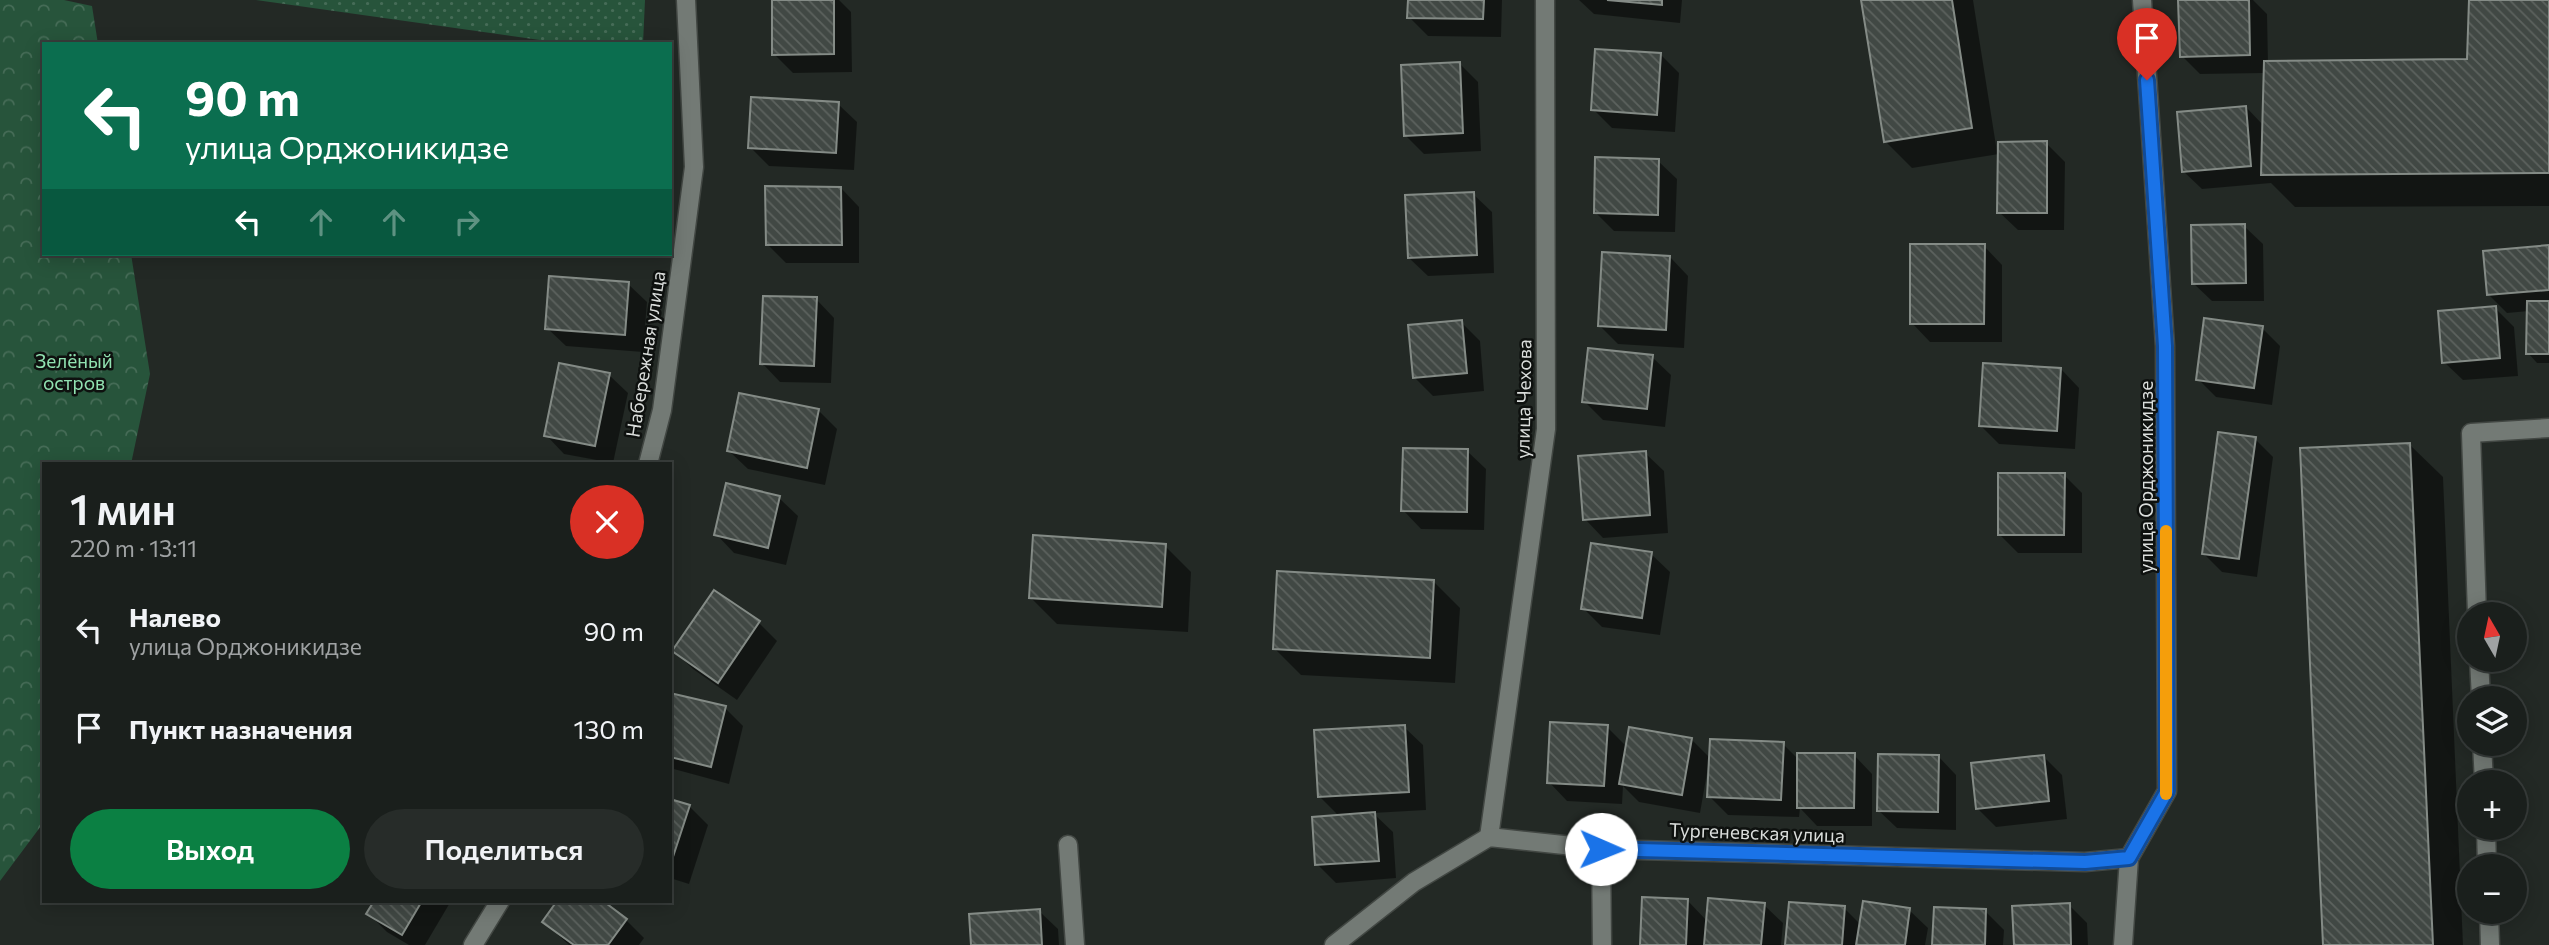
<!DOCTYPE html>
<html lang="ru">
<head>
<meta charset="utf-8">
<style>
	body { margin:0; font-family:Commissioner,sans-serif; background:#272c29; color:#f1f3f6; height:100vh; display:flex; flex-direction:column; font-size:26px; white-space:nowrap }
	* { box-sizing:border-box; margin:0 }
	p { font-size:23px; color:#9fa2a3 }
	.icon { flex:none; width:38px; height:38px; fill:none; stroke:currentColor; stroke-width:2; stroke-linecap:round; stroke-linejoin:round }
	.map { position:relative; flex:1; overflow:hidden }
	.side { position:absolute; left:42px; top:462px; width:630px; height:441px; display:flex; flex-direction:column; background:#1a1f1c; border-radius:0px; box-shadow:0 4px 18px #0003,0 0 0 2px #383d3b }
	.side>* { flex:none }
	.guide { position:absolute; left:42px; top:42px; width:630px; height:214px; border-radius:0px; box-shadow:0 4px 18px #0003,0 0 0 2px #383d3b; background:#0b6e4f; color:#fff; overflow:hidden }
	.needle { width:46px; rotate:351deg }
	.tools { position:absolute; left:2457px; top:602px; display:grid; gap:14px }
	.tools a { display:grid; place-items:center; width:70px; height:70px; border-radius:50%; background:#1a1f1c; box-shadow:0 4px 18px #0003,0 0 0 2px #383d3b; font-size:35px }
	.pin { position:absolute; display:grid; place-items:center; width:60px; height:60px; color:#fff; margin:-72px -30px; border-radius:50% 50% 50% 0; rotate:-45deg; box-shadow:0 0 7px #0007 }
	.pin .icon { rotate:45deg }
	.me { position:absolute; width:77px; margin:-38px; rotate:91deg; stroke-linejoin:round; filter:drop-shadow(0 0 5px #0008) }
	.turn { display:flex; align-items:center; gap:24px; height:147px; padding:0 28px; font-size:32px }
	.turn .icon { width:91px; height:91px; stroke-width:2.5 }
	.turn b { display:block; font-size:49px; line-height:60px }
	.lanes { display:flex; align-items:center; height:66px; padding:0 28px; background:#0003; justify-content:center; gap:35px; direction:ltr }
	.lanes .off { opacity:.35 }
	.round { display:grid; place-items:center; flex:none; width:74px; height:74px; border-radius:37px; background:#272c29 }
	.head { display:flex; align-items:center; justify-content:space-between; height:119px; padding:0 28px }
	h1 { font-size:42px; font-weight:600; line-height:52px }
	.action { display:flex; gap:14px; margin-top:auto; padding:14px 28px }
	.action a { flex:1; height:80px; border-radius:42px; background:#0b8043; color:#fff; font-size:28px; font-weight:600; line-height:80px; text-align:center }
	.action a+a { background:#272c29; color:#f1f3f6 }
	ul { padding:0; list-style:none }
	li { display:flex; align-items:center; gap:21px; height:98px; padding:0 28px }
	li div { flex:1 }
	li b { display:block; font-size:26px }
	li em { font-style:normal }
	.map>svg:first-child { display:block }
</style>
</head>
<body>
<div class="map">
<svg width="2549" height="945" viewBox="0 0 2549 945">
	<defs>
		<pattern id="grass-dots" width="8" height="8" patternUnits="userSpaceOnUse" patternTransform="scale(1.75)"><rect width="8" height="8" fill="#27543b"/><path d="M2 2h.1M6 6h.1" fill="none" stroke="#466c57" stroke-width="1.8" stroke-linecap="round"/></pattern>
		<pattern id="park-crowns" width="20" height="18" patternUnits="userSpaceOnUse" patternTransform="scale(1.75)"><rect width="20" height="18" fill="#27543b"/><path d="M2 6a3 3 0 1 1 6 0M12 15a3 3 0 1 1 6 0" fill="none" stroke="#466c57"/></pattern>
		<pattern id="building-back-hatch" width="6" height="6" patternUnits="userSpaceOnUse" patternTransform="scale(1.75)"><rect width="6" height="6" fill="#414844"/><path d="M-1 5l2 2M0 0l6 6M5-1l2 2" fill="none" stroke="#5c625e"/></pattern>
	</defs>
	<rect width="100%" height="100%" fill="#232925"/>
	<!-- grass -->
	<polygon fill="url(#grass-dots)" points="256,0 645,0 643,44 568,44"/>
	<!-- park -->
	<polygon fill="url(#park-crowns)" points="0,0 64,0 92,6 98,44 44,44 44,254 131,254 150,374 131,464 44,464 44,822 0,881"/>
	<!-- shadow -->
	<g fill="#0007">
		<polygon points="774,0 839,0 851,12 852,72 793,73 774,54"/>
		<polygon points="1409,0 1502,0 1501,37 1428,36 1409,17"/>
		<polygon points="1579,0 1682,0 1680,23 1594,14"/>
		<polygon points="1863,0 1973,0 1997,152 2046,143 2065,162 2064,230 2018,230 1999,212 1999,154 1912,168 1885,141"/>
		<polygon points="2180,0 2253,0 2267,14 2268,63 2469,61 2470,0 2549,0 2549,206 2295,207 2271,183 2202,189 2183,171 2246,107 2264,126 2265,73 2200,74 2182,56"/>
		<polygon points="1660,54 1679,73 1675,132 1612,128 1593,109"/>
		<polygon points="1459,63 1478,82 1481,151 1424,154 1405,135"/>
		<polygon points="838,104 857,122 854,170 769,166 750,147"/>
		<polygon points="1658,161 1677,179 1675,232 1614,231 1595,212"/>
		<polygon points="841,188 859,207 859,263 786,263 768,245"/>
		<polygon points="1473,194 1492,212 1494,273 1428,276 1409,258"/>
		<polygon points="2244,226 2263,244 2264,301 2212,301 2193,283"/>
		<polygon points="1984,246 2002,265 2002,342 1930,342 1912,323"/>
		<polygon points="2549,247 2549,363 2537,363 2528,353 2529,311 2507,313 2489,295"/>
		<polygon points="1670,257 1688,276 1684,348 1618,344 1600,326"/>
		<polygon points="628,284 647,302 643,352 566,346 547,328"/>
		<polygon points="816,299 834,318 831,383 780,382 762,363"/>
		<polygon points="2495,308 2514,327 2518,376 2463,380 2444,362"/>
		<polygon points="1461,322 1480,341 1484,391 1433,396 1414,377"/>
		<polygon points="2262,328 2280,346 2272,405 2216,397 2198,379"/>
		<polygon points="1652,357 1671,375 1665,427 1603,420 1584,401"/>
		<polygon points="2061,369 2079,388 2075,449 1999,444 1981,426"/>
		<polygon points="609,375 628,393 613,463 564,454 546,435"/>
		<polygon points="819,411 837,429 825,485 748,469 729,451"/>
		<polygon points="2255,439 2273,457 2257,577 2222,572 2203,553"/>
		<polygon points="2410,445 2443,477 2463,945 2324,945"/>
		<polygon points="1467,451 1486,469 1484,530 1421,529 1403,510"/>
		<polygon points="1645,453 1664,471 1668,533 1603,538 1585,519"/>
		<polygon points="2064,475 2082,493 2082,553 2018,553 2000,535"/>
		<polygon points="779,498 798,516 786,565 734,553 716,534"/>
		<polygon points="1165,546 1191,572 1188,632 1057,624 1031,598"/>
		<polygon points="1651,554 1670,572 1660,635 1602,627 1583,608"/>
		<polygon points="1433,581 1460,608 1455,683 1301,675 1275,649"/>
		<polygon points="759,623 777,641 737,700 693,669 674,651"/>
		<polygon points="670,695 725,708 743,726 729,784 670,768"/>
		<polygon points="1404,727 1423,745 1426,810 1373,813 1393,832 1396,878 1336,883 1317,864 1339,816 1319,796"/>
		<polygon points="1607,727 1627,747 1691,739 1711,759 1783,744 1799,760 1854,755 1872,774 1872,826 1817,826 1800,808 1799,817 1728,815 1709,796 1710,768 1708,767 1700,813 1639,802 1623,786 1622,804 1567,801 1549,782"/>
		<polygon points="1938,756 1956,775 1956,830 1897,828 1878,810"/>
		<polygon points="2044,757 2062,775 2067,819 1996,827 1977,808"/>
		<polygon points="670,800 690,807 708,825 689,884 670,878"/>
		<polygon points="376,901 451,901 425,945 409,945 387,932 369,914"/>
		<polygon points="1688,901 1707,921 1764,905 1783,923 1781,945 1641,945"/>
		<polygon points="2069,905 2087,923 2088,945 2015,945"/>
		<polygon points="1844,908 1861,925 1909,910 1928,928 1925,945 1787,945"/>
		<polygon points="1039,911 1058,929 1059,945 973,945"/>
		<polygon points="1985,911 2004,930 2003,945 1934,945"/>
		<polygon points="626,920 644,938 639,945 569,945 544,922"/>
	</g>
	<!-- building -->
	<g fill="url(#building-back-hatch)" stroke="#848b86" stroke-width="2">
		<polygon points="772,0 834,0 834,54 772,55"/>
		<polygon points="1408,0 1484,0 1483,19 1407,18"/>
		<polygon points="1607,0 1662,0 1662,5"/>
		<polygon points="1861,0 1952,0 1972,128 1884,142"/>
		<polygon points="2178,0 2249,0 2250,55 2180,57"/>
		<polygon points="2469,0 2549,0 2549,173 2261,175 2264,61 2467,59"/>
		<polygon points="1595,49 1661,53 1657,115 1591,110"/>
		<polygon points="1460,62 1463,133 1404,136 1401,65"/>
		<polygon points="751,97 839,102 836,153 748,148"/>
		<polygon points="2246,106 2251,166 2182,172 2177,112"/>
		<polygon points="2047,141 2047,213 1997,213 1998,142"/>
		<polygon points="1595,157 1659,159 1658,215 1594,213"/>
		<polygon points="765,186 841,187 842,245 766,245"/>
		<polygon points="1474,192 1477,255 1408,258 1405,195"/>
		<polygon points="2245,224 2246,283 2192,284 2191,225"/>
		<polygon points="1910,244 1985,244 1984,324 1910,324"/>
		<polygon points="2549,245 2549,290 2487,295 2483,251"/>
		<polygon points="1602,252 1670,256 1666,330 1598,326"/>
		<polygon points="549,276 629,282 625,335 545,329"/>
		<polygon points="763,296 817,297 814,366 760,364"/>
		<polygon points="2527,301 2549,301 2549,354 2526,354"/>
		<polygon points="2496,306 2500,358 2442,363 2438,311"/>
		<polygon points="2204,318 2263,326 2254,388 2196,380"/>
		<polygon points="1462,320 1467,373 1413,378 1408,325"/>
		<polygon points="1588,348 1653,355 1647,409 1582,402"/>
		<polygon points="559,363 610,373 595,446 544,436"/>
		<polygon points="1983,363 2061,368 2057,431 1979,426"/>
		<polygon points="739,393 819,409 807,468 727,451"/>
		<polygon points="2218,432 2256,437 2239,559 2202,554"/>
		<polygon points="2410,443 2433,945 2323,945 2300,448"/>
		<polygon points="1403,448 1468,449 1467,512 1401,511"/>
		<polygon points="1646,451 1650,515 1583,520 1578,456"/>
		<polygon points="1998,473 2065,473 2064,535 1998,535"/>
		<polygon points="726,483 780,496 768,548 714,535"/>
		<polygon points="1033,535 1166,544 1162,607 1029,598"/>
		<polygon points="1591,543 1652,552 1642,618 1581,609"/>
		<polygon points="1277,571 1434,580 1430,658 1273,649"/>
		<polygon points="714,590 760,621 718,683 672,651"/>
		<polygon points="670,693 726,706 711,767 670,757"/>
		<polygon points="1550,722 1608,725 1604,786 1547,783"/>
		<polygon points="1405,725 1409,792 1318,797 1314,730"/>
		<polygon points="1629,727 1692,738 1682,795 1619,784"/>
		<polygon points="1710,739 1784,742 1781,800 1707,797"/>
		<polygon points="1797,753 1855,753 1854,808 1797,808"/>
		<polygon points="1878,754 1939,755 1938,812 1877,811"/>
		<polygon points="2044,755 2049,801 1976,809 1971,763"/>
		<polygon points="670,799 690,805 670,866"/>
		<polygon points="1375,812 1379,861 1315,865 1312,817"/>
		<polygon points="1642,897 1688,899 1686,945 1640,945"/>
		<polygon points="1708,898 1765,903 1761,945 1704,945"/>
		<polygon points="374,901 422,901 402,935 366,914"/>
		<polygon points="557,901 603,901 627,919 608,945 574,945 542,922"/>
		<polygon points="1863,901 1910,908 1905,945 1856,945"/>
		<polygon points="1789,902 1845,906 1842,945 1785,945"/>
		<polygon points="2070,903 2071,945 2014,945 2012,906"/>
		<polygon points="1934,907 1986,909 1985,945 1932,945"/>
		<polygon points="1040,909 1042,945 971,945 969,914"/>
	</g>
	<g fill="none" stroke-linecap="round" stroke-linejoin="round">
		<!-- minor casing -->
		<g stroke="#424743" stroke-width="21">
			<g id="minor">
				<polyline points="648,464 662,410 694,167 686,0"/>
				<polyline points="2477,614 2471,433 2549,428"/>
				<polyline points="2479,660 2481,698"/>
				<polyline points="2482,744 2484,782"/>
				<polyline points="2486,828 2487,866"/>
				<polyline points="1489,837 1546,429 1545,0"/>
				<polyline points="1068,845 1075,945"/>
				<polyline points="1601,849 1602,945"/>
				<polyline points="2489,912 2490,945"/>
				<polyline points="473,945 500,901"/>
				<polyline points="1334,945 1414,882 1489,837 1601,849 2085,862 2129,858"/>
				<polyline points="2123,945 2129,858 2167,791 2165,346 2142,0"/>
			</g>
		</g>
		<!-- minor -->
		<use href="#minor" stroke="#737a75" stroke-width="18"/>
	</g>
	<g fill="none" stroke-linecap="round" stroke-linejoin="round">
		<!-- route casing -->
		<g stroke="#114b97" stroke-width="18">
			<polyline id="route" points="1601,849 2085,862 2129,858 2167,791 2165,346 2147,80"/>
		</g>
		<!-- route -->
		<use href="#route" stroke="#1a73e8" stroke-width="12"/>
		<!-- slow -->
		<polyline stroke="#f59e0b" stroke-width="12" points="2166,794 2166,531"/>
	</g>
	<g text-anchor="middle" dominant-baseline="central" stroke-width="5" stroke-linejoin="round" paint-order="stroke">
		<!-- street labels -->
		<g font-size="19" fill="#dadddb" stroke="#0e110f">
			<text transform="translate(645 354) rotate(-81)">Набережная улица</text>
			<text transform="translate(1523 399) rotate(-89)">улица Чехова</text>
			<text transform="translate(2145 477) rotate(-90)">улица Орджоникидзе</text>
			<text transform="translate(1757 832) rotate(2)">Тургеневская улица</text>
		</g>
		<!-- park labels -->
		<g font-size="19" fill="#91e2b1" stroke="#0e110f">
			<text x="74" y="360">Зелёный<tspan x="74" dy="22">остров</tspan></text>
		</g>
	</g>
</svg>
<div class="tools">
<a><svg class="needle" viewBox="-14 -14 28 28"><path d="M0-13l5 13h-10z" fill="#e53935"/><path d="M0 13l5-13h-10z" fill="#9fa2a3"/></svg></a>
<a><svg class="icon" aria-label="layers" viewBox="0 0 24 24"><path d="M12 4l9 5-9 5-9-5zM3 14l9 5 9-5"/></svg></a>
<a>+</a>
<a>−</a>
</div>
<div class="pin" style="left:2147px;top:80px;background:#d93025"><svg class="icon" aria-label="arrive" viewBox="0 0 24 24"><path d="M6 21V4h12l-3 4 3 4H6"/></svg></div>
<svg class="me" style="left:1601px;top:849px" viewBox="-20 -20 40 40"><circle r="19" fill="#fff"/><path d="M0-13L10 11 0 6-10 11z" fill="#1a73e8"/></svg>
<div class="guide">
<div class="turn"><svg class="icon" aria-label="left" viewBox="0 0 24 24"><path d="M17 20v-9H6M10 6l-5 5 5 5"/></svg><div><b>90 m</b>улица Орджоникидзе</div></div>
<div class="lanes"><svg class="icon" aria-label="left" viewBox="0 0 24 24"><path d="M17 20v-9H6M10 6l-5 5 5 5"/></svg><svg class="icon off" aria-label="ahead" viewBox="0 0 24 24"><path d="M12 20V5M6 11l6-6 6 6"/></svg><svg class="icon off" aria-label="ahead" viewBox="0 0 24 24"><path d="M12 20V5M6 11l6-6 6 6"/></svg><svg class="icon off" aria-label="right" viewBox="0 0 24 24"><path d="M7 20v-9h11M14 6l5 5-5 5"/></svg></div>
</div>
<section class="side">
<div class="head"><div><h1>1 мин</h1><p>220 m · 13:11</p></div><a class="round" style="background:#d93025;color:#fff"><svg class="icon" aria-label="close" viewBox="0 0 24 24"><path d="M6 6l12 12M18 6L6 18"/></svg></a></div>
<ul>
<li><svg class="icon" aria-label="left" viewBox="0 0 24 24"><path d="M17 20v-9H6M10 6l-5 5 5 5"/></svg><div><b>Налево</b><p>улица Орджоникидзе</p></div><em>90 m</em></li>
<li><svg class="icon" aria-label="arrive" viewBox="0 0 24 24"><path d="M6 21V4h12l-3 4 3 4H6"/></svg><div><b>Пункт назначения</b></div><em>130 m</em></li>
</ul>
<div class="action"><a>Выход</a><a>Поделиться</a></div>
</section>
</div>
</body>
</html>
